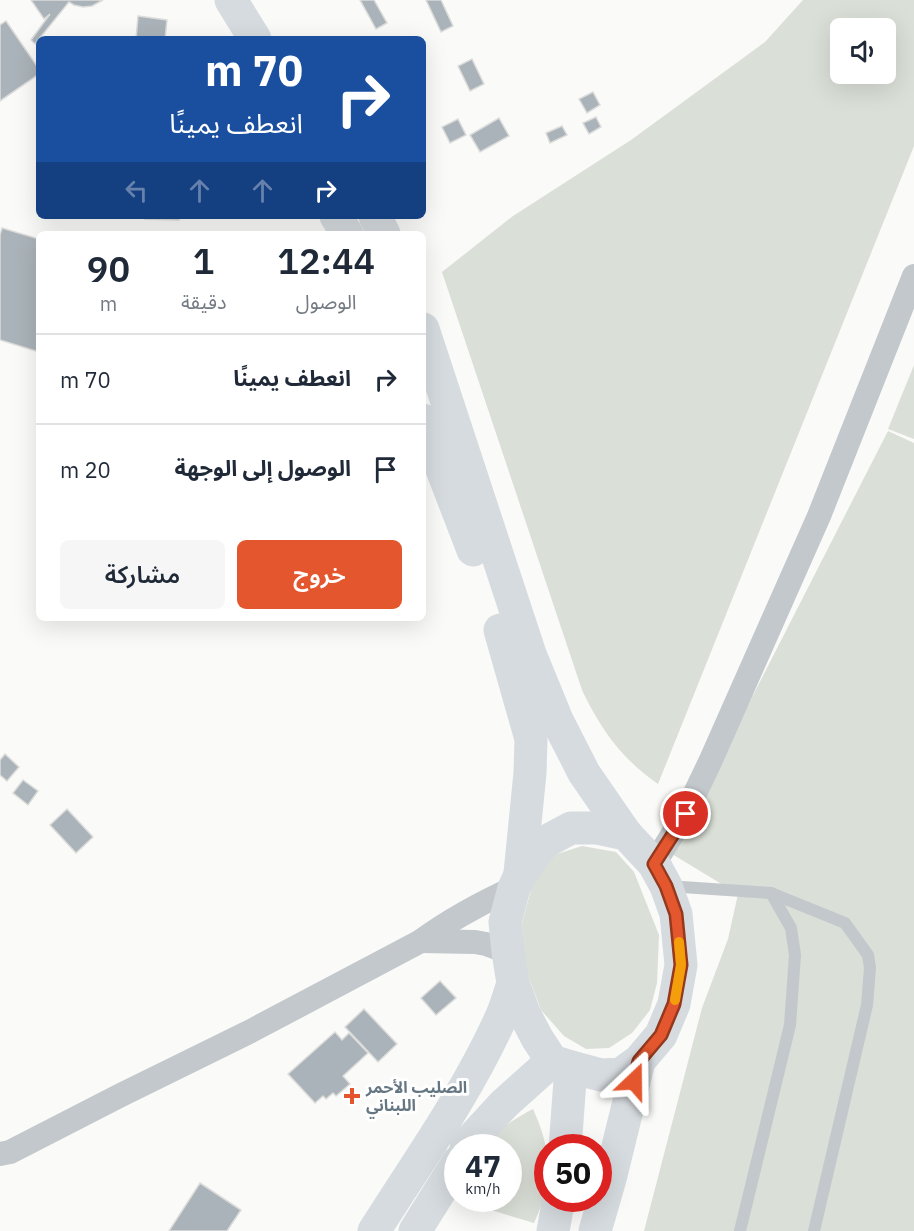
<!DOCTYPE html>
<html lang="ar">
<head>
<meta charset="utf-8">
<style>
	body { margin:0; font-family:"IBM Plex Sans","Noto Sans Arabic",sans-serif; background:#f6f6f7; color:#1f2937; direction:rtl; height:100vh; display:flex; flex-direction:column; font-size:22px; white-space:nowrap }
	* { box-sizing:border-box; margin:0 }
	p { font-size:20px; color:#747a83 }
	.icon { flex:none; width:33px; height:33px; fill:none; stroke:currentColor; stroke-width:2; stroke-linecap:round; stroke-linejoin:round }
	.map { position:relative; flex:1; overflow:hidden; direction:ltr }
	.side { position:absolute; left:36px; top:231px; width:390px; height:390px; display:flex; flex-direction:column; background:#fff; border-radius:9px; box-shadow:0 6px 24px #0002; direction:rtl }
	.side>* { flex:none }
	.guide { position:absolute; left:36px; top:36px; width:390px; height:183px; border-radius:9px; box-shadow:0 6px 24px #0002; direction:rtl; background:#1a4fa0; color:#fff; overflow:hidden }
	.controls { position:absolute; left:830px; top:18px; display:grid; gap:12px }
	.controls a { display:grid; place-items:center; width:66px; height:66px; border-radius:9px; background:#fff; box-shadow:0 6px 24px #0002; font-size:30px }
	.speed { position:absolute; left:444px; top:1134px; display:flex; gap:12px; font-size:30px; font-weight:700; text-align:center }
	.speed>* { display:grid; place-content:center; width:78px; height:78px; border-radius:50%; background:#fff; box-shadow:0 6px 24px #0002; line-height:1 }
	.speed small { font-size:15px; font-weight:400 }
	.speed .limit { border:9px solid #d22; background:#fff; color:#111 }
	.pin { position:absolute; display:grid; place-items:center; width:51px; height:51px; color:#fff; margin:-26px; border:3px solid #fff; border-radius:50%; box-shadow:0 2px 6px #0007 }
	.me { position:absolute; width:66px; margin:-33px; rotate:23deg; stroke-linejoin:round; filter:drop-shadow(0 0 4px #0008) }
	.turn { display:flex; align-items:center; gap:21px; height:126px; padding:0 24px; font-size:27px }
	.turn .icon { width:78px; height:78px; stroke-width:2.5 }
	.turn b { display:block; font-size:42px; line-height:51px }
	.lanes { display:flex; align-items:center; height:57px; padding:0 24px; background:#0003; justify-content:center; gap:30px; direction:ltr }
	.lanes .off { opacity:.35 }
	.eta { display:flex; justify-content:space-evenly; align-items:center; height:102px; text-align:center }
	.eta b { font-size:36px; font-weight:600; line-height:42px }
	.primary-button { display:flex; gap:12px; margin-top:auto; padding:12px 24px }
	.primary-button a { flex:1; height:69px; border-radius:9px; background:#e4572e; color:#fff; font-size:24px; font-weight:600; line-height:69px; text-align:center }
	.primary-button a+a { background:#f6f6f7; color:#1f2937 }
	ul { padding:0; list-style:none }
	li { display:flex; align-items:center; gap:18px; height:90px; padding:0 24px; border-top:2px solid #e0e1e3 }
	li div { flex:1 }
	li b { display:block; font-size:22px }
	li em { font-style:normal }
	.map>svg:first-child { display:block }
</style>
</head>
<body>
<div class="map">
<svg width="914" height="1231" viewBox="0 0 914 1231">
	<rect width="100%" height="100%" fill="#fafaf8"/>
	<!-- green -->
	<g fill="#dadfd7" fill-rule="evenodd">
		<path d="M803 0H914V146L658 784C622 759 601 730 582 690L442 272 513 216 631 140 765 42ZM840 28H885V74H840Z"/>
		<polygon points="914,365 914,439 888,429"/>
		<polygon points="888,431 914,443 914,1231 644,1231 702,1008 728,939 738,894 672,854"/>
		<polygon points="582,846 616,852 634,872 659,935 657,983 650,1010 632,1033 609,1048 586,1049 564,1036 541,1010 523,962 522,923 534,879 554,855"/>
		<path d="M533 1109C552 1151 553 1181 534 1223L451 1198 457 1182 458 1198H508V1148L479 1147C496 1131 512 1120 533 1109Z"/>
	</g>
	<!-- building -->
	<g fill="#aab3b9" stroke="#dcdcda" stroke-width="1.5">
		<polygon points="31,0 103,0 92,6 83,7 74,5 69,2 35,44 31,40 50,14 44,19"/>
		<polygon points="360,0 374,0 387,23 376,29"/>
		<polygon points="426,0 441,0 453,26 441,32"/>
		<polygon points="138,16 167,20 165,39 136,39"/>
		<polygon points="6,21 39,69 39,74 0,101 0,25"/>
		<polygon points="472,59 484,84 470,91 458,66"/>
		<polygon points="593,92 600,105 587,113 579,99"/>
		<polygon points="596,117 601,127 589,134 583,123"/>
		<polygon points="499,118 509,136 480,152 470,135"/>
		<polygon points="458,119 466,135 450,143 442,127"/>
		<polygon points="562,126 567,135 550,143 546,133"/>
		<polygon points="145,216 179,216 179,220 145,219"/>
		<polygon points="2,228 39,239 39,352 0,340 0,235"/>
		<polygon points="5,754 19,767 7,781 0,775 0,760"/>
		<polygon points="23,780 38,791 28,805 13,793"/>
		<polygon points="67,809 93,837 76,853 50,825"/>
		<polygon points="440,981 456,998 436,1015 421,998"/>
		<polygon points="364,1009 397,1044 378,1062 345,1027"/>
		<polygon points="335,1032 342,1040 349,1033 368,1053 343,1076 350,1084 336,1096 333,1093 326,1099 323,1096 315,1103 288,1074"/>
		<polygon points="508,1158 521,1162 515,1178 508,1176"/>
		<polygon points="200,1183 241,1210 227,1231 169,1231"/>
	</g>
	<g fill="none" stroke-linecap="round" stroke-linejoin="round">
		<!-- service -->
		<g stroke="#c3c8cc" stroke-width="12">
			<polyline points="667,886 771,893 845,923 868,955 870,968 867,1005 814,1231"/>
			<polyline points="740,1231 790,1025 795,955 791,928 771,893"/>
		</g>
		<!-- minor -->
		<g stroke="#c3c8cc" stroke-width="24">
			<polyline points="654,864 685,814 710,762 819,516 914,276"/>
			<polyline points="421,941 475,942 486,944 508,952"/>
			<path d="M0 1154 10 1152 121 1095 251 1031 421 941C450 920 481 903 514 888"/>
		</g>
		<!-- secondary -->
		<g stroke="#d6dbdf" stroke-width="33">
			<polyline points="231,0 255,39"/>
			<polyline points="336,216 347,234"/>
			<polyline points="375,216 384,234"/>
			<polyline points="423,329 530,654 557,720 584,773 626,834"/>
			<polyline points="423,420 473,550"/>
			<polyline points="500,630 531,739 530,773 520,873"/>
			<polygon points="571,828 597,828 626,834 654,864 666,886 676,914 681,965 674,1004 661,1035 639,1061 621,1074 601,1075 571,1067 552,1061 537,1038 524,1013 513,983 508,952 505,922 514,888 520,875 543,843"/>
			<polyline points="466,1148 470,1141 504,1104 552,1061"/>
			<polyline points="565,1148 571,1067"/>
			<path d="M374 1231C417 1163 465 1096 499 1022 505 1010 509 996 513 983"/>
			<polyline points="415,1231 458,1162"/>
			<polyline points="553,1231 559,1198"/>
			<polyline points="595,1231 610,1179 639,1061"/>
		</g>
	</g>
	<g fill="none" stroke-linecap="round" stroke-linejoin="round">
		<!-- route casing -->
		<g stroke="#94391e" stroke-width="15">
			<polyline id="route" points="634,1081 639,1061 661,1035 674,1004 681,965 676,914 666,886 654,864 686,814"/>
		</g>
		<!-- route -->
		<use href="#route" stroke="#e4572e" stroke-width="10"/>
		<!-- slow -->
		<polyline stroke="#f59e0b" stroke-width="10" points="675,1000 681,965 679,942"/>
	</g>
	<!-- markers -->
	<path fill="#e4572e" stroke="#fff" stroke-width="2" d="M349 1087h6v6h6v6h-6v6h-6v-6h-6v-6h6z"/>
	<g text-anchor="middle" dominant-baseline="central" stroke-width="6" stroke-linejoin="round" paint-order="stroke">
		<!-- poi labels -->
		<g font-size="16" font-weight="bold" fill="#657683" stroke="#fff" text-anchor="start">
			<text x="366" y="1087">الصليب الأحمر<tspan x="366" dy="18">اللبناني</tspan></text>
		</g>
	</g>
</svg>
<div class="controls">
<a><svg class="icon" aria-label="sound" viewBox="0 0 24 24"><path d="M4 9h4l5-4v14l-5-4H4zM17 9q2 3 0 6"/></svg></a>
</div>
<div class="speed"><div>47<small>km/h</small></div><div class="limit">50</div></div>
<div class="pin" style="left:686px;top:814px;background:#d93025"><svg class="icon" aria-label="arrive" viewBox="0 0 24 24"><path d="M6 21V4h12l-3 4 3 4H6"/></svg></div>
<svg class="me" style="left:634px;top:1081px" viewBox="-20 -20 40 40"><path d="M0-17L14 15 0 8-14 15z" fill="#e4572e" stroke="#fff" stroke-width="4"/></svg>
<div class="guide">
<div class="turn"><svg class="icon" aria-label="right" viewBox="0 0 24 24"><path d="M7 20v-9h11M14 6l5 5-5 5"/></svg><div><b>70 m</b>انعطف يمينًا</div></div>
<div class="lanes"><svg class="icon off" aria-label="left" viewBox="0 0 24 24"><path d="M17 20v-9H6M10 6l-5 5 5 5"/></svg><svg class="icon off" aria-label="ahead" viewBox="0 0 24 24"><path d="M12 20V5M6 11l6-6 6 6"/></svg><svg class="icon off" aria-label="ahead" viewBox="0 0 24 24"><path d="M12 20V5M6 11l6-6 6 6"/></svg><svg class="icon" aria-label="right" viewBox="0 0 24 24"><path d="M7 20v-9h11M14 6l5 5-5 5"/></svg></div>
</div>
<section class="side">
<div class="eta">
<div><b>12:44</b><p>الوصول</p></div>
<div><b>1</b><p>دقيقة</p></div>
<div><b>90</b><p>m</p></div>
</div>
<ul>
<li><svg class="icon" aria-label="right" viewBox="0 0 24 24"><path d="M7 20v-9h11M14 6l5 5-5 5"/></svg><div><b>انعطف يمينًا</b></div><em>70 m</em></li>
<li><svg class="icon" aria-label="arrive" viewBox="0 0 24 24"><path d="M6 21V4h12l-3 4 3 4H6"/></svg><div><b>الوصول إلى الوجهة</b></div><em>20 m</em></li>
</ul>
<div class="primary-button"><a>خروج</a><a>مشاركة</a></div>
</section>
</div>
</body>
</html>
